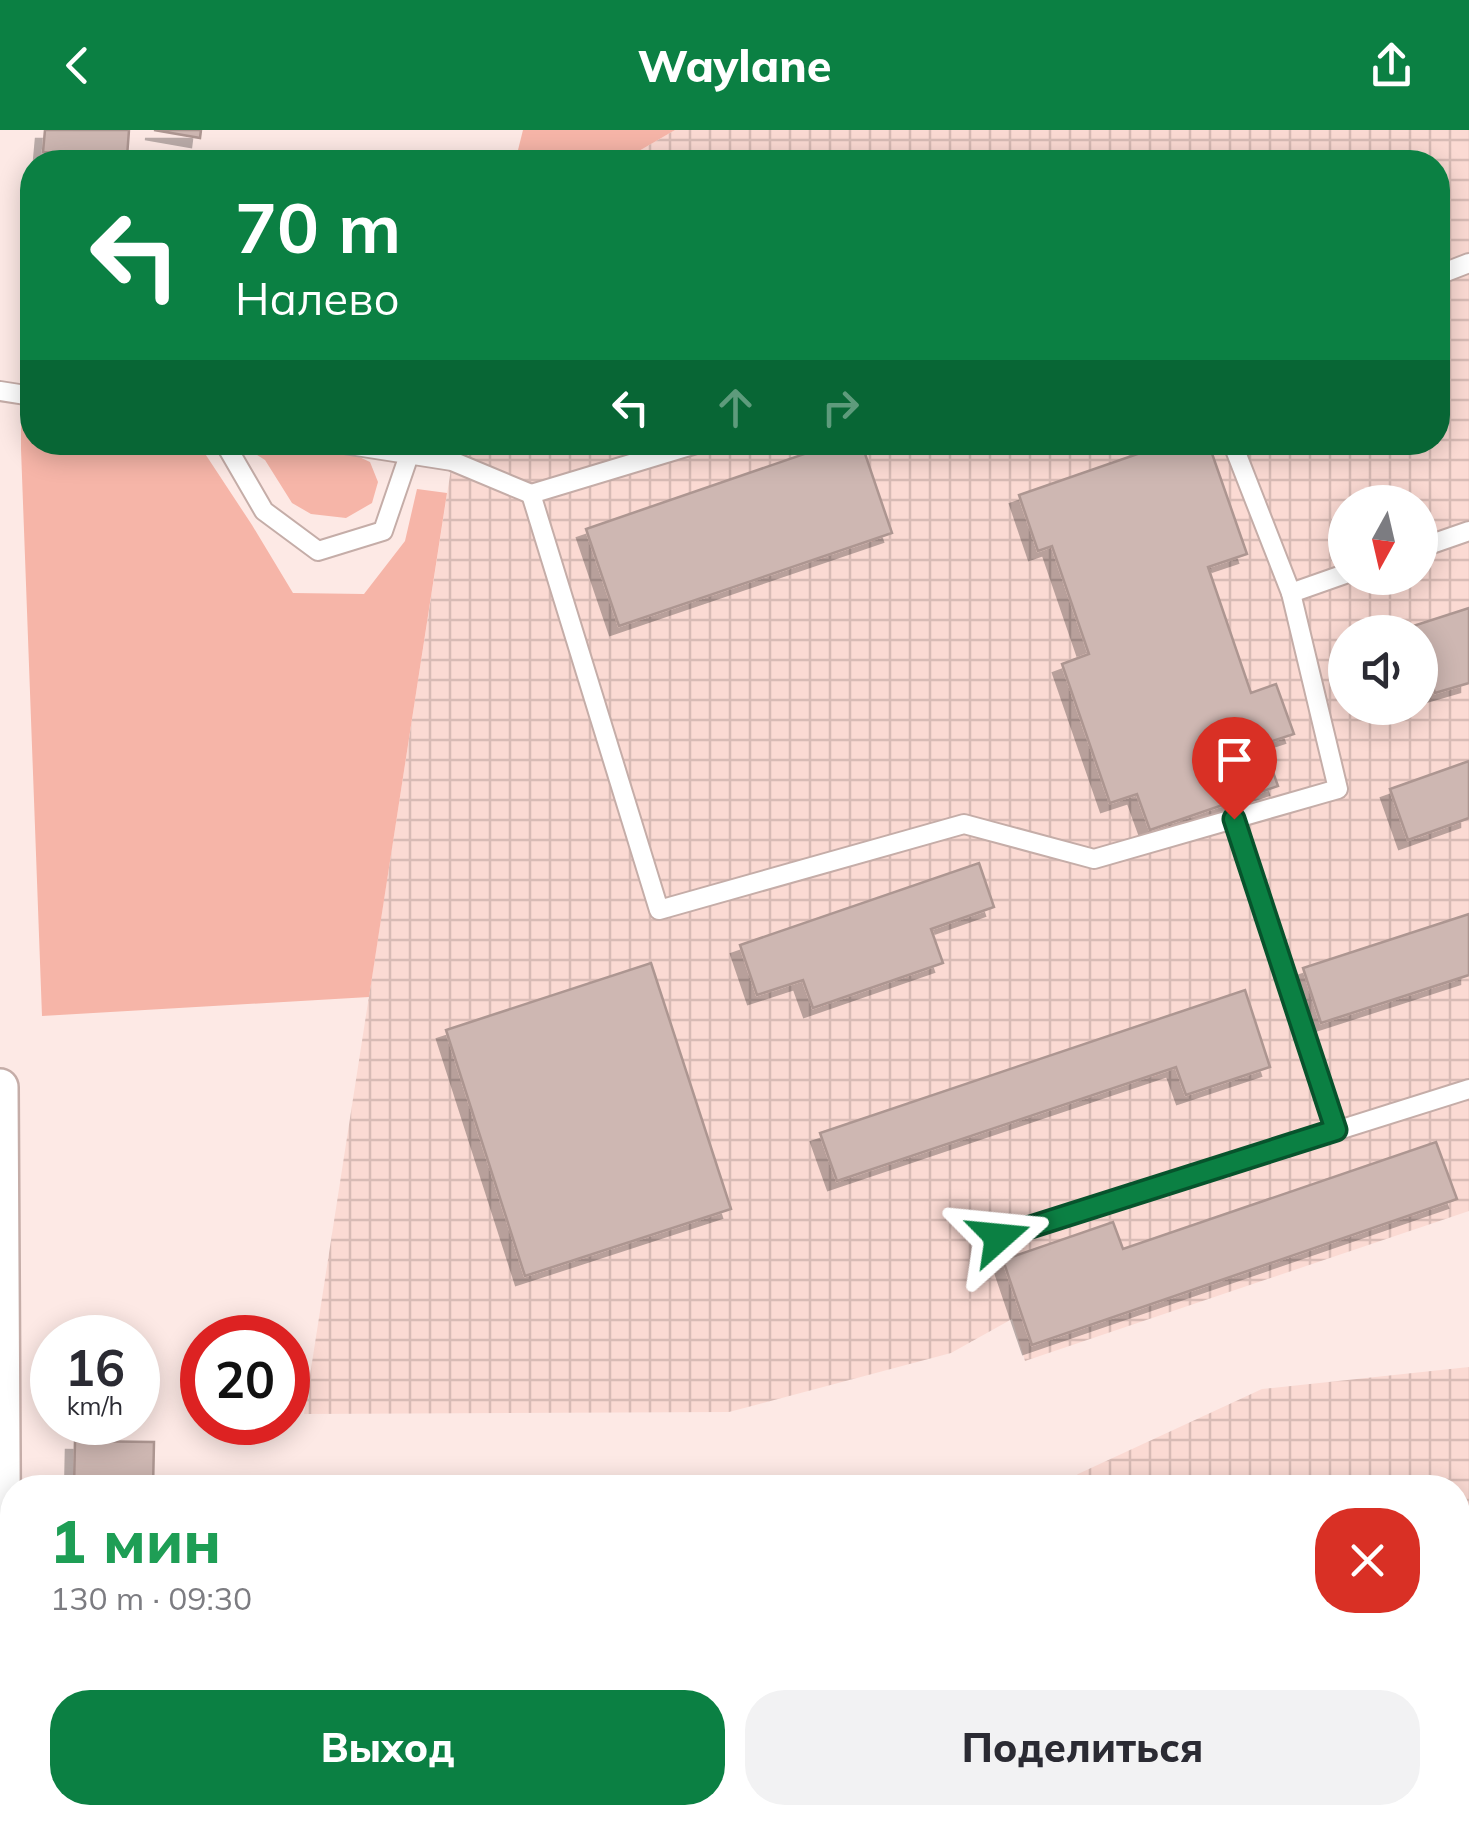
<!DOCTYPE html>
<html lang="ru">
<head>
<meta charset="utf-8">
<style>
	body { margin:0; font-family:Mulish,sans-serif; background:#f2f2f3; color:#2b2b33; height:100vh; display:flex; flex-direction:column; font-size:38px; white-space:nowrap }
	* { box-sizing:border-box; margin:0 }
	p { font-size:32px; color:#7c7c81 }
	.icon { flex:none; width:55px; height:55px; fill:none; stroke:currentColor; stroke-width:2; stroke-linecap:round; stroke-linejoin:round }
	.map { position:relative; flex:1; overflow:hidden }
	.details { position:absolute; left:0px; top:1345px; width:1470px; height:350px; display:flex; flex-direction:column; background:#fff; border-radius:40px 40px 0 0; box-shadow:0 5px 25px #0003 }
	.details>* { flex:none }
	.banner { position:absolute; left:20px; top:20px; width:1430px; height:305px; border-radius:40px; box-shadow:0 5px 25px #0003; background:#0b8043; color:#fff; overflow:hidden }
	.needle { width:65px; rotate:188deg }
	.fabs { position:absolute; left:1328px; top:355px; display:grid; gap:20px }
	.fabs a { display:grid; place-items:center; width:110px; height:110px; border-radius:50%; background:#fff; box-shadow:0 5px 25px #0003; font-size:50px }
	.speed { position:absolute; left:30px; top:1185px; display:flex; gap:20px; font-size:50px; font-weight:700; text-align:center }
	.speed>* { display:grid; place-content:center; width:130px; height:130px; border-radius:50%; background:#fff; box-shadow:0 5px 25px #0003; line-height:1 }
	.speed small { font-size:25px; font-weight:400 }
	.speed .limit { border:15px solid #d22; background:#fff; color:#111 }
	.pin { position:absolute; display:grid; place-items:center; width:85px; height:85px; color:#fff; margin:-102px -42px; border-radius:50% 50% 50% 0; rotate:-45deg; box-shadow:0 0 10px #0007 }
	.pin .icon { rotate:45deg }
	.me { position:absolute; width:110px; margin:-55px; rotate:72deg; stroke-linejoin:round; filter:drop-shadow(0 0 8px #0008) }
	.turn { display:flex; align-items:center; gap:35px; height:210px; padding:0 50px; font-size:45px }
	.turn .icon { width:130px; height:130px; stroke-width:2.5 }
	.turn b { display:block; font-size:70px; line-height:85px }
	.lanes { display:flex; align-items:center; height:95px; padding:0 50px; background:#0003; justify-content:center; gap:50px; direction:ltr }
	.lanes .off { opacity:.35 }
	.round { display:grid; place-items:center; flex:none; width:105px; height:105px; border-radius:40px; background:#f2f2f3 }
	.head { display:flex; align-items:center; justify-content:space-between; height:170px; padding:0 50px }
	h1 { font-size:60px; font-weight:800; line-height:75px; color:#1e9e55 }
	.cta { display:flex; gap:20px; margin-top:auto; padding:20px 50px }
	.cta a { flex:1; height:115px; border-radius:40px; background:#0b8043; color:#fff; font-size:40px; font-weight:800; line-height:115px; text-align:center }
	.cta a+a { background:#f2f2f3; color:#2b2b33 }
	header { display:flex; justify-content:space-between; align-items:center; height:130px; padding:0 50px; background:#0b8043; color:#fff; font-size:45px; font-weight:800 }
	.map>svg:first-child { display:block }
</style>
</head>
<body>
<header><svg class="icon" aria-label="back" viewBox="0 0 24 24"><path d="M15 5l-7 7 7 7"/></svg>Waylane<svg class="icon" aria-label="share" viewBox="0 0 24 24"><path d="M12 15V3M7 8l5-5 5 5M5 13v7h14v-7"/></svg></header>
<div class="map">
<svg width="1469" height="1695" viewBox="0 0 1469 1695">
	<defs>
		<pattern id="industrial-grid" width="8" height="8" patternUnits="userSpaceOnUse" patternTransform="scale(2.5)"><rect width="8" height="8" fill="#fbdad3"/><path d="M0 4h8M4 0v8" fill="none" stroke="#d8bbb5"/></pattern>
		<filter id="shadow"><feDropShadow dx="-9" dy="9" stdDeviation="0" flood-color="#0004"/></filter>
	</defs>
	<rect width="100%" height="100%" fill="#fde9e5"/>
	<!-- industrial -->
	<g fill="url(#industrial-grid)" fill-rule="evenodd">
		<path d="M675 0H1469V1081L1025 1231 1012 1189 951 1223 729 1282 304 1284 455 313 1438 312V32H620ZM1345 372H1420V448H1345ZM1345 502H1420V578H1345Z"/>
		<polygon points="1469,1237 1469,1695 832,1695 834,1682 1458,1682 1458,1358 1064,1357 1078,1344 1262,1259"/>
	</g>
	<!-- green -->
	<g fill="#f6b5a8">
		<polygon points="523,0 675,0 620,32 515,32"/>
		<polygon points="32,281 32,312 198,313 252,395 293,463 364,464 405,411 417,359 447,363 369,867 42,886 21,319 21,285"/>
		<polygon points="238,313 280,321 313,318 355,325 370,332 378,352 372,373 346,388 311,384 292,373 265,330"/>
	</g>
	<!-- building -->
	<g fill="#ceb7b2" stroke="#ad9691" stroke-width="2.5" filter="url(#shadow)">
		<polygon points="45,0 129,0 127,27 43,22"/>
		<polygon points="154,0 201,0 200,8"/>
		<polygon points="839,312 861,312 892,403 619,496 586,399"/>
		<polygon points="1172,312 1208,312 1247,424 1208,437 1251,563 1276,554 1294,604 1263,614 1278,656 1150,700 1137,664 1110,673 1062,534 1089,524 1052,416 1038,421 1019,365"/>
		<polygon points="1469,478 1469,553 1435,563 1420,517 1420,502 1415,502 1413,496"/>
		<polygon points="1469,631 1469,688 1408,710 1390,659"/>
		<polygon points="979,733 994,777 931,799 943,833 813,878 803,850 757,865 740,815"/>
		<polygon points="1469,784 1469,845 1321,893 1303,838"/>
		<polygon points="651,833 731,1079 525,1146 446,900"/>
		<polygon points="1245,860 1270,937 1186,965 1176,937 837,1051 820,1003"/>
		<polygon points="1436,1012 1457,1069 1032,1215 1003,1130 1113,1092 1123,1119"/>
		<polygon points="75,1311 154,1312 153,1358 74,1358"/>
	</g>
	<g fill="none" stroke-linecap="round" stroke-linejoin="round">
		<!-- lane casing -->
		<g stroke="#c5ada8" stroke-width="22">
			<g id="lane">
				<polyline points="1438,145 1469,133"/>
				<polyline points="0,261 32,266"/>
				<polyline points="224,312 264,381 318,421 383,401 409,325"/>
				<polyline points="331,312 452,331 531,364"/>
				<polyline points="703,312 531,364 659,780 964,694 1094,729 1338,659 1291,463"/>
				<polyline points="1232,312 1291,463 1345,444"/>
				<polyline points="1420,418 1469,401"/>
				<polyline points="1235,689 1335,1000"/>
				<polyline points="999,1107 1469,959"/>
			</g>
		</g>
		<!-- street casing -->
		<g stroke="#c5ada8" stroke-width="40">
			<polyline id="street" points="0,957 4,1695"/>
		</g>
		<!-- path -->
		<polyline stroke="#c0afac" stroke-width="6" stroke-dasharray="5 5" stroke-linecap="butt" points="799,1695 802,1682"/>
		<!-- lane -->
		<use href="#lane" stroke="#fff" stroke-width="18"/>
		<!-- street -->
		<use href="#street" stroke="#fff" stroke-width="35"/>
	</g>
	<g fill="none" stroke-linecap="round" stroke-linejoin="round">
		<!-- route casing -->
		<g stroke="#07532c" stroke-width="25">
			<polyline id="route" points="999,1107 1336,1000 1234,689"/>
		</g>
		<!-- route -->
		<use href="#route" stroke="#0b8043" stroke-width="18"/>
	</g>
</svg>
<div class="fabs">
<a><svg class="needle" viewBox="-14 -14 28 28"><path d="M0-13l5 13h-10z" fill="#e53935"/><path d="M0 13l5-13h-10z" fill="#7c7c81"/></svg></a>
<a><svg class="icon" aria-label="sound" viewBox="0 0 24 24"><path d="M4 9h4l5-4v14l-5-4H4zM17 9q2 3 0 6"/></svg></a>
</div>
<div class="speed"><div>16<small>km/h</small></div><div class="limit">20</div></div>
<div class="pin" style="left:1234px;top:689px;background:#d93025"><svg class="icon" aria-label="arrive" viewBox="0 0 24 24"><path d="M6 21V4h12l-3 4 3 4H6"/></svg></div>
<svg class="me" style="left:999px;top:1107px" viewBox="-20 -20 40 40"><path d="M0-17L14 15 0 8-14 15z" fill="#0b8043" stroke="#fff" stroke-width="4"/></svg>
<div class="banner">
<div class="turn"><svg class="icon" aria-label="left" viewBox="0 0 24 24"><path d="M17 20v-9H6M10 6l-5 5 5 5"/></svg><div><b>70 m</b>Налево</div></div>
<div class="lanes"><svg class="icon" aria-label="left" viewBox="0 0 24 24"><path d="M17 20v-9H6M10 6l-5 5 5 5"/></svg><svg class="icon off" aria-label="ahead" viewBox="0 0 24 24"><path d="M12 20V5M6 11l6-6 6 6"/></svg><svg class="icon off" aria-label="right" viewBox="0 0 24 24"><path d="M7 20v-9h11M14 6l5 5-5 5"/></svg></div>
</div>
<section class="details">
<div class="head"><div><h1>1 мин</h1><p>130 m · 09:30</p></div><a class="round" style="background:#d93025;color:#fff"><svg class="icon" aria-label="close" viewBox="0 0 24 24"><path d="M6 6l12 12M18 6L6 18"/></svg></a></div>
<div class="cta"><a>Выход</a><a>Поделиться</a></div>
</section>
</div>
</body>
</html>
